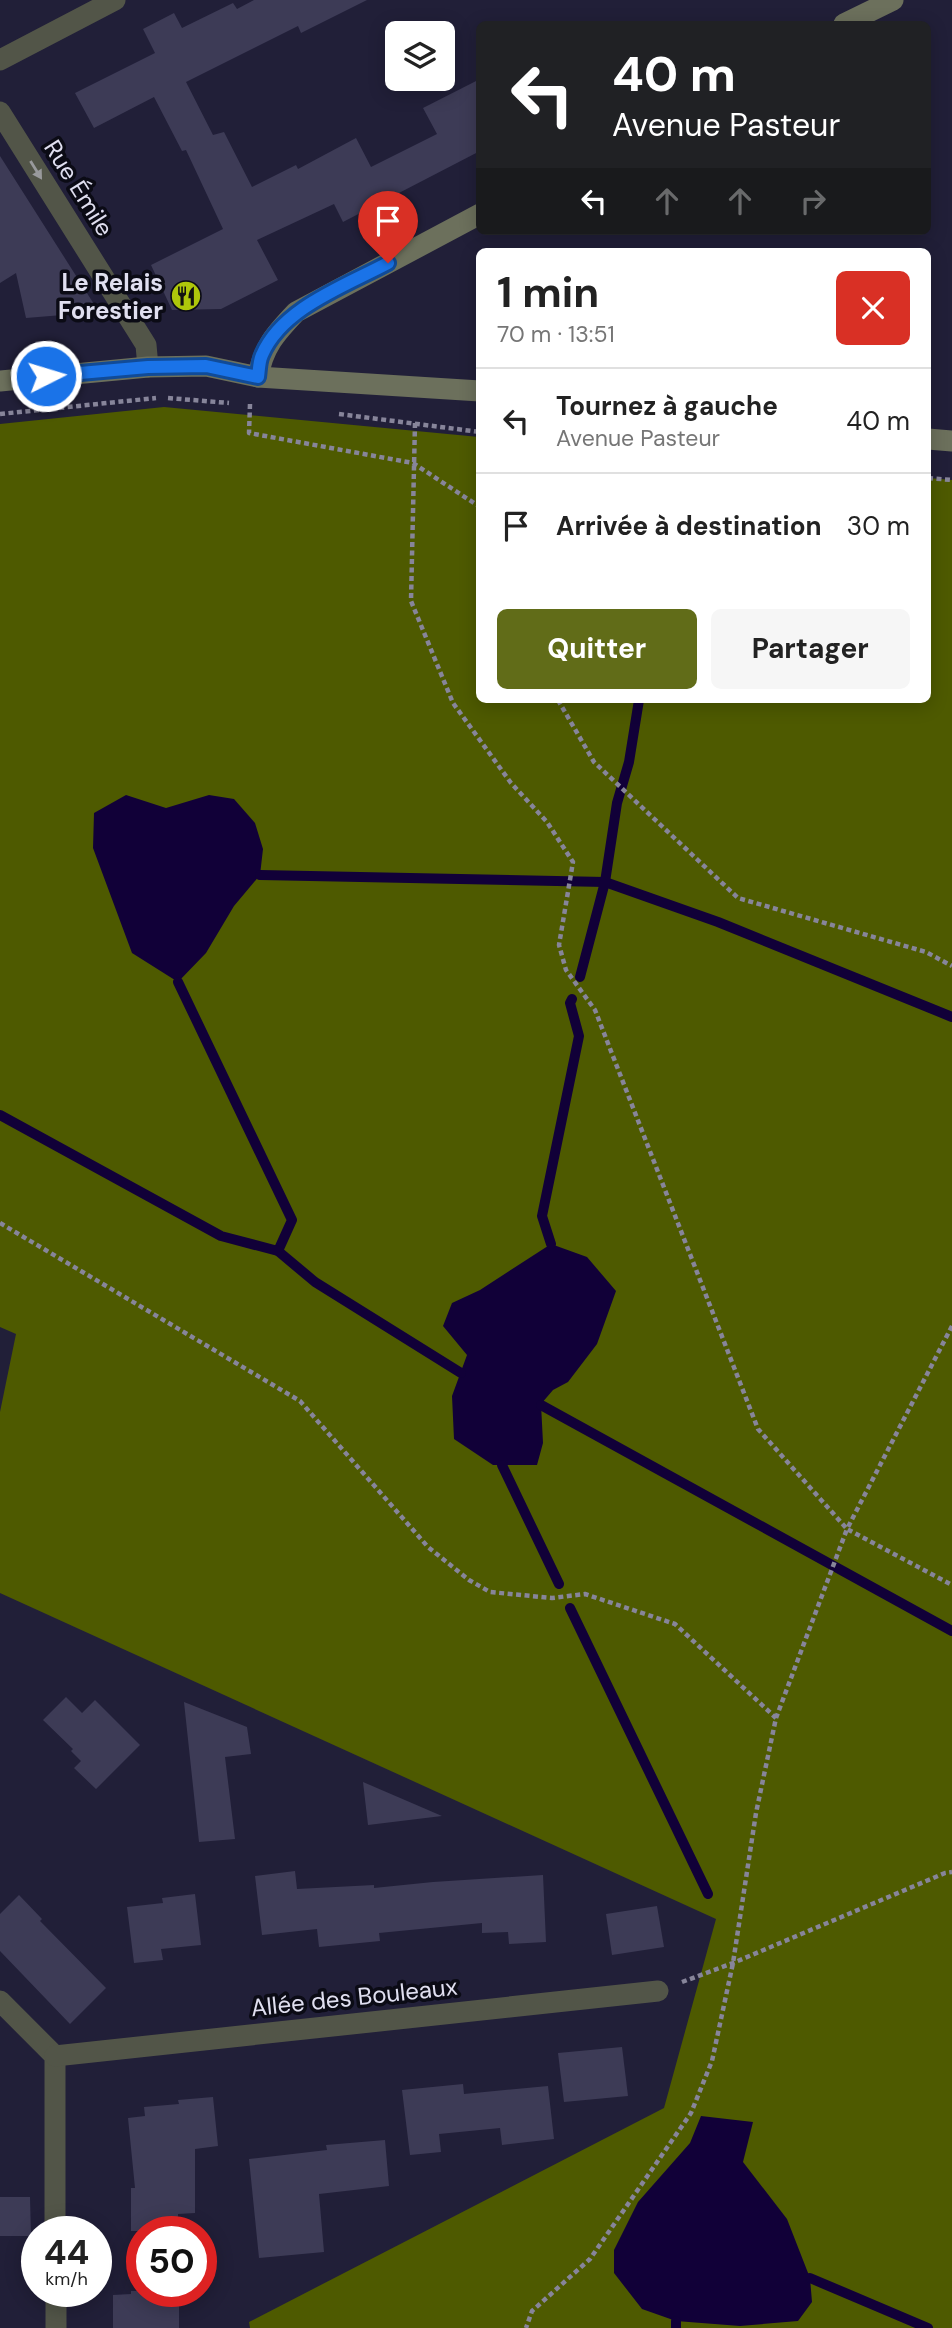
<!DOCTYPE html>
<html lang="fr">
<head>
<meta charset="utf-8">
<style>
	body { margin:0; font-family:"DM Sans",sans-serif; background:#f6f6f6; color:#222; height:100vh; display:flex; flex-direction:column; font-size:26px; white-space:nowrap }
	* { box-sizing:border-box; margin:0 }
	p { font-size:23px; color:#767676 }
	.icon { flex:none; width:38px; height:38px; fill:none; stroke:currentColor; stroke-width:2; stroke-linecap:round; stroke-linejoin:round }
	.map { position:relative; flex:1; overflow:hidden }
	.details { position:absolute; left:476px; top:248px; width:455px; height:455px; display:flex; flex-direction:column; background:#fff; border-radius:10px; box-shadow:0 4px 18px #0003 }
	.details>* { flex:none }
	.hud { position:absolute; left:476px; top:21px; width:455px; height:214px; border-radius:10px; box-shadow:0 4px 18px #0003; background:#202124; color:#fff; overflow:hidden }
	.tools { position:absolute; left:385px; top:21px; display:grid; gap:14px }
	.tools a { display:grid; place-items:center; width:70px; height:70px; border-radius:10px; background:#fff; box-shadow:0 4px 18px #0003; font-size:35px }
	.speed { position:absolute; left:21px; top:2216px; display:flex; gap:14px; font-size:35px; font-weight:700; text-align:center }
	.speed>* { display:grid; place-content:center; width:91px; height:91px; border-radius:50%; background:#fff; box-shadow:0 4px 18px #0003; line-height:1 }
	.speed small { font-size:18px; font-weight:400 }
	.speed .limit { border:10px solid #d22; background:#fff; color:#111 }
	.pin { position:absolute; display:grid; place-items:center; width:60px; height:60px; color:#fff; margin:-72px -30px; border-radius:50% 50% 50% 0; rotate:-45deg; box-shadow:0 0 7px #0007 }
	.pin .icon { rotate:45deg }
	.me { position:absolute; width:77px; margin:-38px; rotate:85deg; stroke-linejoin:round; filter:drop-shadow(0 0 5px #0008) }
	.turn { display:flex; align-items:center; gap:24px; height:147px; padding:0 21px; font-size:32px }
	.turn .icon { width:91px; height:91px; stroke-width:2.5 }
	.turn b { display:block; font-size:49px; line-height:60px }
	.lanes { display:flex; align-items:center; height:66px; padding:0 21px; background:#0003; justify-content:center; gap:35px; direction:ltr }
	.lanes .off { opacity:.35 }
	.round { display:grid; place-items:center; flex:none; width:74px; height:74px; border-radius:10px; background:#f6f6f6 }
	.overview { display:flex; align-items:center; justify-content:space-between; height:119px; padding:0 21px }
	h1 { font-size:42px; font-weight:700; line-height:52px }
	.button { display:flex; gap:14px; margin-top:auto; padding:14px 21px }
	.button a { flex:1; height:80px; border-radius:10px; background:#616c18; color:#fff; font-size:28px; font-weight:700; line-height:80px; text-align:center }
	.button a+a { background:#f6f6f6; color:#222 }
	ul { padding:0; list-style:none }
	li { display:flex; align-items:center; gap:21px; height:105px; padding:0 21px; border-top:2px solid #e0e0e0 }
	li div { flex:1 }
	li b { display:block; font-size:26px }
	li em { font-style:normal }
	.map>svg:first-child { display:block }
</style>
</head>
<body>
<div class="map">
<svg width="952" height="2328" viewBox="0 0 952 2328">
	<rect width="100%" height="100%" fill="#211f38"/>
	<!-- forest -->
	<polygon fill="#4e5a00" points="164,407 479,437 480,700 928,700 928,478 952,480 952,2328 250,2328 249,2322 664,2108 716,1919 0,1593 0,1412 16,1334 0,1327 0,424"/>
	<!-- water -->
	<g fill="#110038">
		<polygon points="126,795 166,808 209,795 234,799 255,823 263,849 260,875 234,906 206,953 178,982 132,953 93,848 94,813"/>
		<polygon points="551,1244 587,1257 616,1291 597,1344 568,1382 553,1390 541,1404 543,1443 537,1465 493,1465 454,1439 452,1396 467,1355 443,1326 452,1303 480,1290"/>
		<polygon points="701,2116 753,2122 743,2162 787,2219 810,2278 812,2302 798,2321 740,2326 676,2321 642,2309 614,2273 614,2250 638,2202 690,2143"/>
	</g>
	<g fill="none" stroke-linecap="round" stroke-linejoin="round">
		<!-- stream -->
		<g stroke="#110038" stroke-width="10">
			<polyline points="260,875 605,882 718,922 952,1017"/>
			<polyline points="580,977 605,882 617,803 629,762 639,700"/>
			<polyline points="178,982 292,1220 278,1251"/>
			<polyline points="0,1115 221,1236 278,1251 315,1282 461,1373"/>
			<polyline points="551,1244 542,1216 579,1036 570,1003 572,999"/>
			<polyline points="541,1405 952,1631"/>
			<polyline points="502,1465 559,1584"/>
			<polyline points="570,1608 708,1894"/>
			<polyline points="810,2278 928,2328"/>
			<polyline points="676,2328 676,2321"/>
		</g>
	</g>
	<!-- building -->
	<g fill="#3d3b56">
		<polygon points="254,0 367,0 301,33 298,26 186,82 213,135 224,132 252,187 296,165 298,169 356,138 371,167 437,134 423,108 480,79 480,151 343,222 334,204 257,240 278,280 221,309 172,310 151,265 223,229 186,150 182,151 154,97 94,128 75,93 155,53 143,29 174,13 182,28 233,3 237,9"/>
		<polygon points="0,156 99,312 26,318 16,273 0,283"/>
		<polygon points="66,1697 82,1713 95,1700 140,1745 96,1789 74,1768 81,1761 71,1751 73,1749 43,1720"/>
		<polygon points="184,1702 247,1727 251,1754 225,1757 235,1839 199,1842"/>
		<polygon points="363,1782 442,1816 368,1825"/>
		<polygon points="295,1871 297,1889 374,1885 374,1888 433,1882 543,1875 546,1942 509,1944 508,1932 482,1933 482,1923 379,1933 380,1941 319,1947 317,1929 262,1935 255,1876"/>
		<polygon points="195,1894 201,1945 161,1949 163,1960 134,1963 127,1907 163,1903 162,1898"/>
		<polygon points="19,1895 42,1919 40,1921 106,1988 70,2024 0,1951 0,1914"/>
		<polygon points="657,1906 664,1947 612,1955 606,1914"/>
		<polygon points="622,2047 628,2096 564,2102 558,2053"/>
		<polygon points="463,2084 464,2094 548,2086 554,2139 502,2145 500,2128 439,2134 441,2152 410,2155 402,2090"/>
		<polygon points="213,2097 218,2146 195,2149 195,2213 178,2214 178,2231 131,2231 131,2188 135,2188 128,2118 145,2116 144,2107 179,2104 178,2100"/>
		<polygon points="385,2140 389,2186 319,2194 324,2252 259,2258 249,2159 327,2150 326,2145"/>
		<polygon points="0,2197 30,2197 31,2236 0,2236"/>
		<polygon points="131,2291 179,2291 179,2328 113,2328 113,2295 131,2294"/>
	</g>
	<g fill="none" stroke-linecap="round" stroke-linejoin="round">
		<!-- path -->
		<g stroke="#87859a" stroke-width="4.5" stroke-dasharray="5 3.5" stroke-linecap="butt">
			<polyline points="168,398 229,403"/>
			<polyline points="250,404 249,433 413,463 480,507"/>
			<polyline points="0,414 156,398"/>
			<polyline points="339,414 480,432"/>
			<polyline points="415,423 411,601 453,703 511,783 547,822 573,862 559,945 566,970 595,1010 758,1429 847,1529 776,1718 756,1813 733,1963 712,2061 691,2113 590,2259 532,2311 526,2328"/>
			<polyline points="928,478 952,480"/>
			<polyline points="558,700 594,762 738,898 926,952 952,966"/>
			<polyline points="0,1223 300,1401 428,1547 469,1580 490,1592 552,1598 585,1594 675,1624 776,1718"/>
			<polyline points="952,1326 847,1529 952,1585"/>
			<polyline points="682,1982 733,1963 945,1873 952,1872"/>
		</g>
		<!-- street -->
		<g stroke="#525548" stroke-width="21">
			<polyline points="0,60 115,0"/>
			<polyline points="0,112 146,345 148,367"/>
			<polyline points="0,2001 55,2056 55,2231"/>
			<polyline points="55,2056 658,1991"/>
			<polyline points="56,2291 56,2328"/>
		</g>
		<!-- secondary -->
		<g stroke="#6c705c" stroke-width="21">
			<polyline points="844,24 893,0"/>
			<path d="M258 377C263 347 276 333 296 312L480 214"/>
			<polyline points="0,381 148,367 206,366 258,377 480,391"/>
			<polyline points="928,439 952,441"/>
		</g>
	</g>
	<!-- one-way arrows -->
	<defs><path id="oneway-solid" d="M-6-.8H1V-3.2L6.5 0L1 3.2V.8H-6Z" transform="scale(1.75)"/></defs>
	<use fill="#999a9c" href="#oneway-solid" transform="translate(36 170) rotate(58)"/>
	<g fill="none" stroke-linecap="round" stroke-linejoin="round">
		<!-- route casing -->
		<g stroke="#114b97" stroke-width="18">
			<path id="route" d="M46 376 148 367 206 366 258 377C259 370 259 361 262 355 282 308 345 286 388 263"/>
		</g>
		<!-- route -->
		<use href="#route" stroke="#1a73e8" stroke-width="12"/>
	</g>
	<!-- icons -->
	<defs>
		<g id="restaurant-disc" transform="scale(1.575)"><circle r="9.5" fill="#aec60b" stroke="#0b0b15"/><path d="M-5-6h1v4h1v-4h1v4h1v-4h1v5L-1.5 .5V6h-2V.5L-5-1ZM5-6V6H3V1.5H1.5Q1.5-4 5-6Z" fill="#111"/></g>
	</defs>
	<g fill-rule="evenodd">
		<use href="#restaurant-disc" x="186" y="296"/>
	</g>
	<g text-anchor="middle" dominant-baseline="central" stroke-width="7" stroke-linejoin="round" paint-order="stroke">
		<!-- street labels -->
		<g font-size="24" fill="#e0dff0" stroke="#0b0b15">
			<text transform="translate(79 188) rotate(58)">Rue Émile</text>
			<text transform="translate(354 1997) rotate(-6)">Allée des Bouleaux</text>
		</g>
		<!-- poi labels -->
		<g font-size="24" font-weight="bold" fill="#e0dff0" stroke="#0b0b15" text-anchor="end">
			<text x="163" y="282">Le Relais<tspan x="163" dy="28">Forestier</tspan></text>
		</g>
	</g>
</svg>
<div class="tools">
<a><svg class="icon" aria-label="layers" viewBox="0 0 24 24"><path d="M12 4l9 5-9 5-9-5zM3 14l9 5 9-5"/></svg></a>
</div>
<div class="speed"><div>44<small>km/h</small></div><div class="limit">50</div></div>
<div class="pin" style="left:388px;top:263px;background:#d93025"><svg class="icon" aria-label="arrive" viewBox="0 0 24 24"><path d="M6 21V4h12l-3 4 3 4H6"/></svg></div>
<svg class="me" style="left:46px;top:376px" viewBox="-20 -20 40 40"><circle r="17" fill="#1a73e8" stroke="#fff" stroke-width="3"/><path d="M0-11L8 9 0 5-8 9z" fill="#fff"/></svg>
<div class="hud">
<div class="turn"><svg class="icon" aria-label="left" viewBox="0 0 24 24"><path d="M17 20v-9H6M10 6l-5 5 5 5"/></svg><div><b>40 m</b>Avenue Pasteur</div></div>
<div class="lanes"><svg class="icon" aria-label="left" viewBox="0 0 24 24"><path d="M17 20v-9H6M10 6l-5 5 5 5"/></svg><svg class="icon off" aria-label="ahead" viewBox="0 0 24 24"><path d="M12 20V5M6 11l6-6 6 6"/></svg><svg class="icon off" aria-label="ahead" viewBox="0 0 24 24"><path d="M12 20V5M6 11l6-6 6 6"/></svg><svg class="icon off" aria-label="right" viewBox="0 0 24 24"><path d="M7 20v-9h11M14 6l5 5-5 5"/></svg></div>
</div>
<section class="details">
<div class="overview"><div><h1>1 min</h1><p>70 m · 13:51</p></div><a class="round" style="background:#d93025;color:#fff"><svg class="icon" aria-label="close" viewBox="0 0 24 24"><path d="M6 6l12 12M18 6L6 18"/></svg></a></div>
<ul>
<li><svg class="icon" aria-label="left" viewBox="0 0 24 24"><path d="M17 20v-9H6M10 6l-5 5 5 5"/></svg><div><b>Tournez à gauche</b><p>Avenue Pasteur</p></div><em>40 m</em></li>
<li><svg class="icon" aria-label="arrive" viewBox="0 0 24 24"><path d="M6 21V4h12l-3 4 3 4H6"/></svg><div><b>Arrivée à destination</b></div><em>30 m</em></li>
</ul>
<div class="button"><a>Quitter</a><a>Partager</a></div>
</section>
</div>
</body>
</html>
